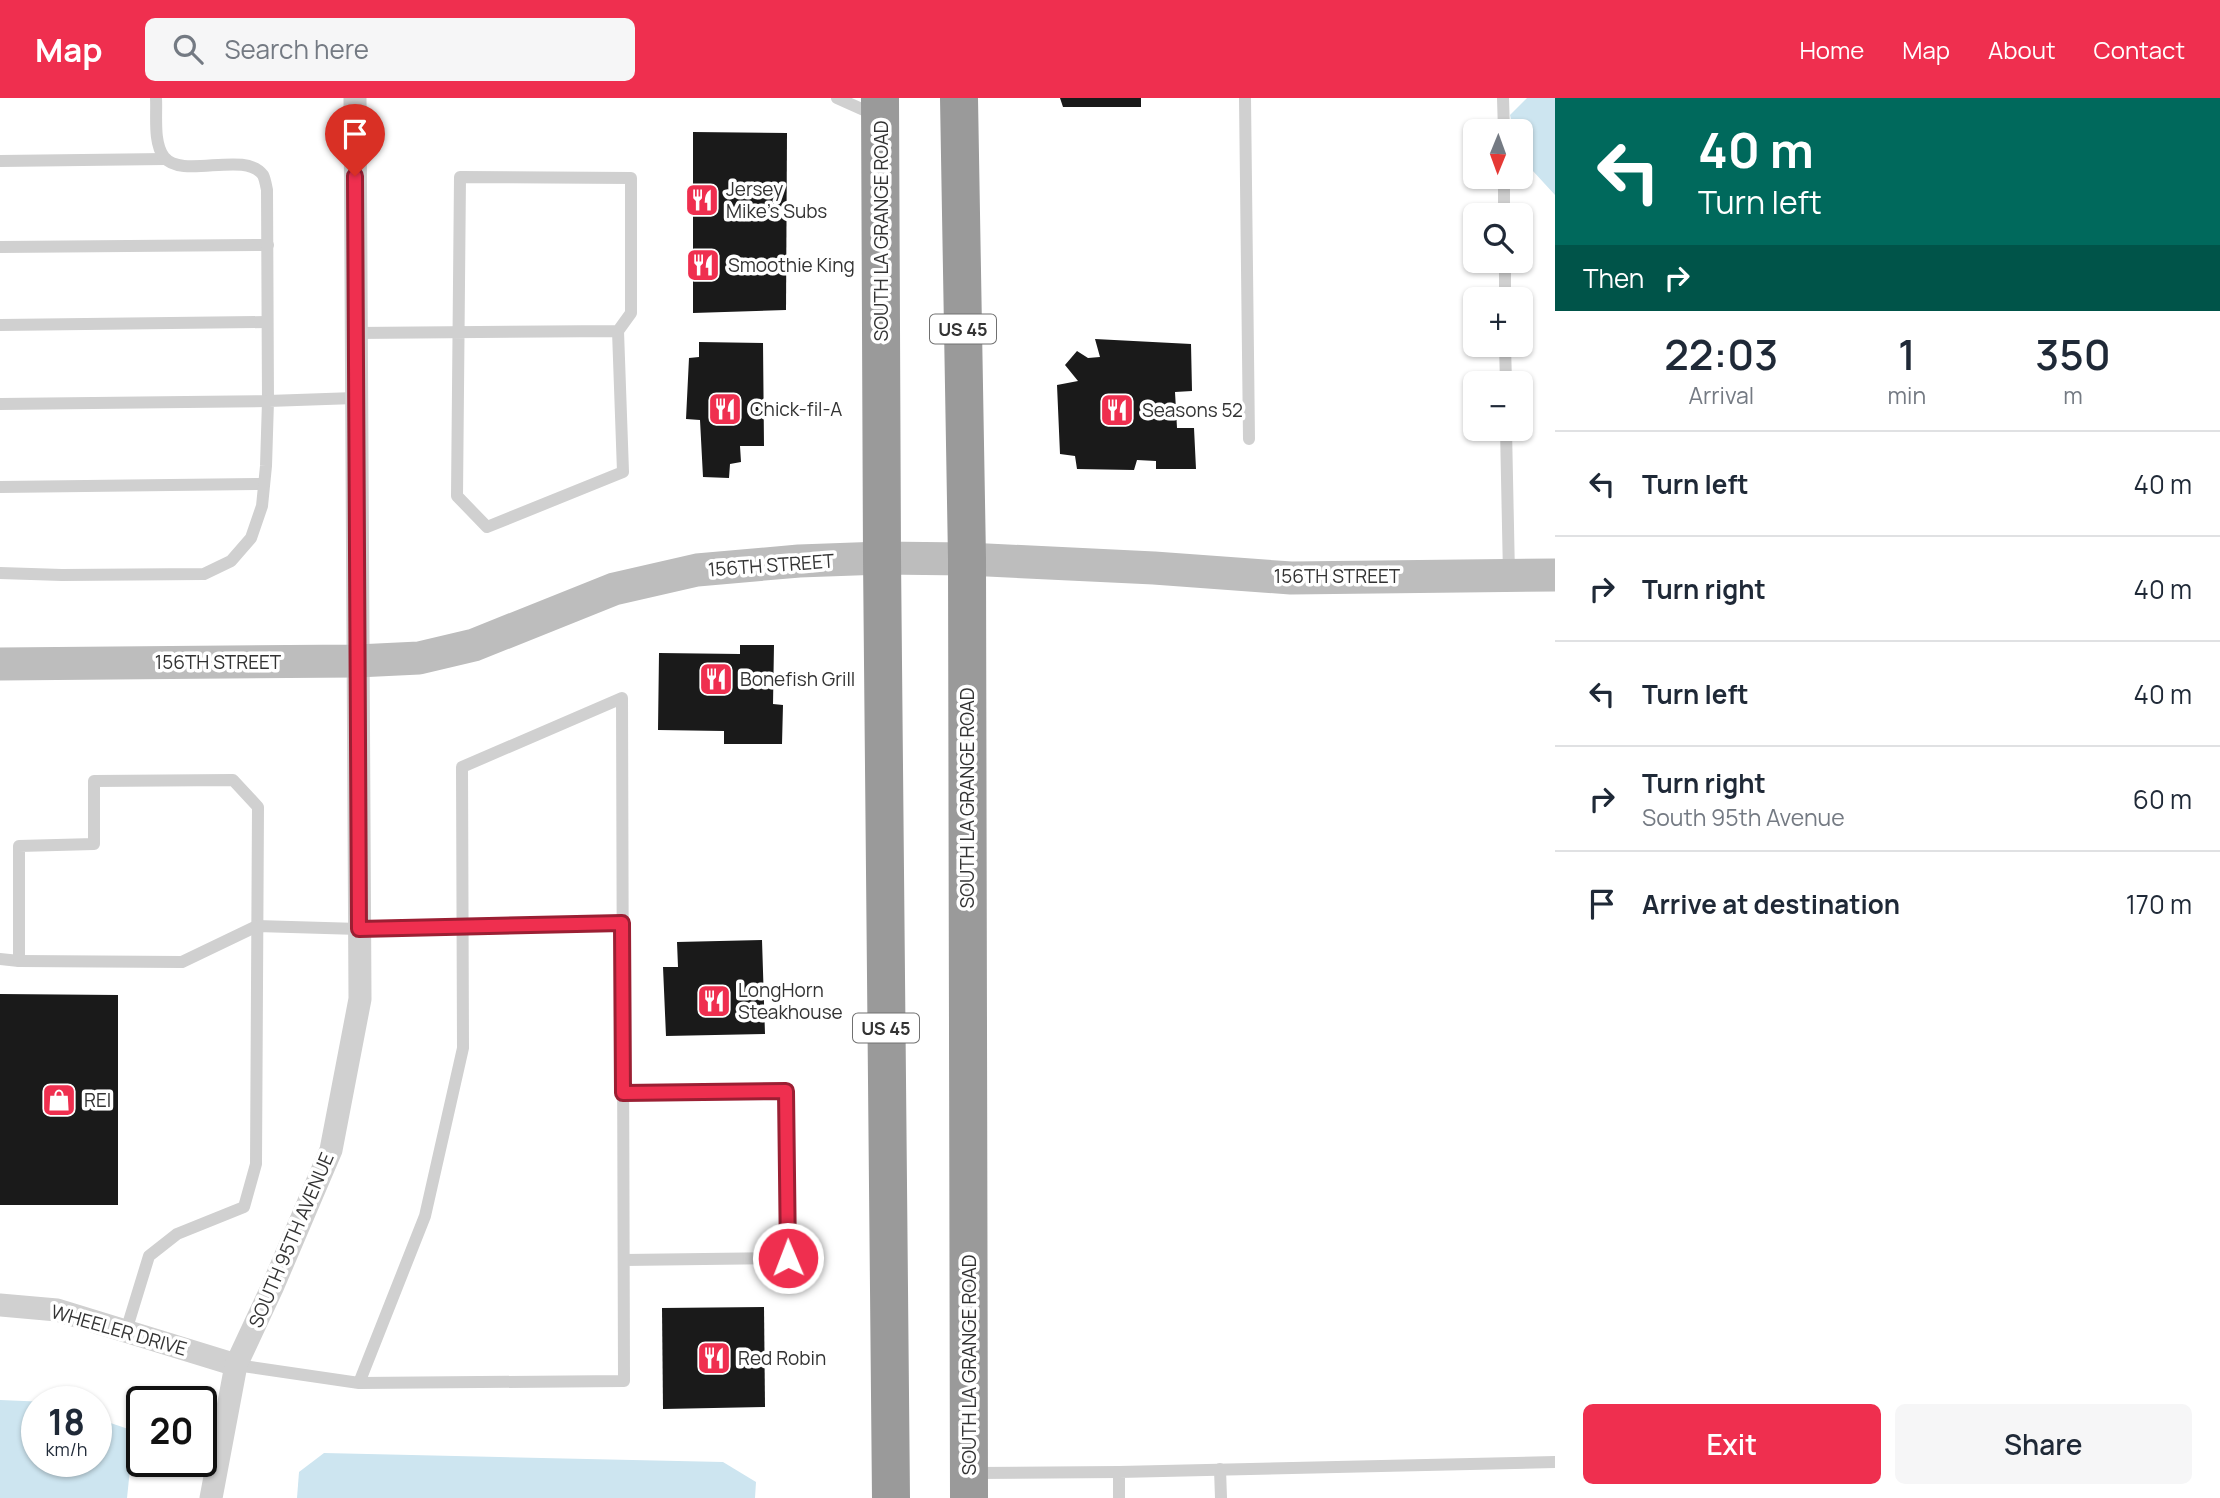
<!DOCTYPE html>
<html lang="en">
<head>
<meta charset="utf-8">
<style>
	body { margin:0; font-family:Manrope,sans-serif; background:#f6f6f7; color:#1f2937; height:100vh; display:flex; flex-direction:column; font-size:26px; white-space:nowrap }
	* { box-sizing:border-box; margin:0 }
	p { font-size:23px; color:#747a83 }
	.icon { flex:none; width:38px; height:38px; fill:none; stroke:currentColor; stroke-width:2; stroke-linecap:round; stroke-linejoin:round }
	.map { position:relative; flex:1; overflow:hidden }
	.side { display:flex; flex-direction:column; background:#fff; width:665px }
	.side>* { flex:none }
	.guide { background:#00695c; color:#fff; overflow:hidden }
	.needle { width:46px; rotate:181deg }
	.buttons { position:absolute; left:1463px; top:21px; display:grid; gap:14px }
	.buttons a { display:grid; place-items:center; width:70px; height:70px; border-radius:10px; background:#fff; box-shadow:0 2px 5px #0004; font-size:35px }
	.speed { position:absolute; left:21px; top:1288px; display:flex; gap:14px; font-size:35px; font-weight:700; text-align:center }
	.speed>* { display:grid; place-content:center; width:91px; height:91px; border-radius:50%; background:#fff; box-shadow:0 2px 5px #0004; line-height:1 }
	.speed small { font-size:18px; font-weight:400 }
	.speed .limit { border:4px solid #111; border-radius:10px; background:#fff; color:#111 }
	.pin { position:absolute; display:grid; place-items:center; width:60px; height:60px; color:#fff; margin:-72px -30px; border-radius:50% 50% 50% 0; rotate:-45deg; box-shadow:0 0 7px #0007 }
	.pin .icon { rotate:45deg }
	.me { position:absolute; width:77px; margin:-38px; rotate:359deg; stroke-linejoin:round; filter:drop-shadow(0 0 5px #0008) }
	.turn { display:flex; align-items:center; gap:24px; height:147px; padding:0 28px; font-size:32px }
	.turn .icon { width:91px; height:91px; stroke-width:2.5 }
	.turn b { display:block; font-size:49px; line-height:60px }
	.then { display:flex; align-items:center; height:66px; padding:0 28px; background:#0003; gap:14px; font-size:26px }
	.eta { display:flex; justify-content:space-evenly; align-items:center; height:119px; text-align:center }
	.eta b { font-size:42px; font-weight:600; line-height:49px }
	.cta { display:flex; gap:14px; margin-top:auto; padding:14px 28px }
	.cta a { flex:1; height:80px; border-radius:10px; background:#ef2f4f; color:#fff; font-size:28px; font-weight:600; line-height:80px; text-align:center }
	.cta a+a { background:#f6f6f7; color:#1f2937 }
	ul { padding:0; list-style:none }
	li { display:flex; align-items:center; gap:21px; height:105px; padding:0 28px; border-top:2px solid #e0e1e3 }
	li div { flex:1 }
	li b { display:block; font-size:26px }
	li em { font-style:normal }
	header { display:flex; align-items:center; gap:42px; box-sizing:border-box; height:98px; padding:0 35px; background:#ef2f4f; color:#fff }
	header strong { font-size:33px }
	nav { display:flex; gap:38px; margin-inline-start:auto; font-size:24px }
	.search { width:490px; height:63px; background:#f6f6f7; display:flex; align-items:center; gap:18px; box-sizing:border-box; padding:0 24px; border-radius:10px; color:#747a83; font-size:26px }
	main { display:flex; flex:1; min-height:0 }
	.map>svg:first-child { display:block }
</style>
</head>
<body>
<header>
<strong>Map</strong>
<div class="search"><svg class="icon" aria-label="search" viewBox="0 0 24 24"><circle cx="10" cy="10" r="6"/><path d="M15 15l6 6"/></svg>Search here</div>
<nav><a>Home</a><a>Map</a><a>About</a><a>Contact</a></nav>
</header>
<main>
<div class="map">
<svg width="1555" height="1400" viewBox="0 0 1555 1400">
	<rect width="100%" height="100%" fill="#fff"/>
	<!-- water -->
	<g fill="#cde5f0">
		<polygon points="1527,0 1555,0 1555,97 1521,60 1521,33 1514,33 1510,17"/>
		<polygon points="0,1302 48,1304 37,1304 37,1363 96,1363 96,1320 134,1333 127,1400 0,1400"/>
		<polygon points="324,1355 723,1364 756,1384 755,1400 297,1400 299,1374"/>
	</g>
	<!-- building -->
	<g fill="#1a1a1a">
		<polygon points="1060,0 1141,0 1141,9 1063,9"/>
		<polygon points="693,34 787,35 786,212 693,215"/>
		<polygon points="1095,241 1191,246 1192,293 1175,294 1177,330 1194,330 1196,371 1156,371 1156,363 1137,362 1134,372 1077,371 1075,358 1060,356 1057,287 1078,283 1065,267 1077,253 1088,260 1100,259"/>
		<polygon points="699,244 763,245 764,348 740,348 741,364 730,366 729,380 703,379 700,322 686,321 689,260 699,259"/>
		<polygon points="740,547 774,547 773,606 783,607 782,646 724,646 724,633 658,632 659,555 740,556"/>
		<polygon points="762,842 765,936 666,938 663,869 678,869 677,844"/>
		<polygon points="0,896 118,897 118,1107 0,1107"/>
		<polygon points="764,1209 765,1309 663,1311 662,1210"/>
	</g>
	<g fill="none" stroke-linecap="round" stroke-linejoin="round">
		<!-- lane -->
		<g stroke="#d0d0d0" stroke-width="12">
			<polyline points="837,0 875,17"/>
			<polyline points="1245,0 1249,341"/>
			<polyline points="1503,0 1504,33"/>
			<polyline points="0,63 165,61"/>
			<polyline points="1504,79 1504,117"/>
			<polyline points="0,149 268,147"/>
			<polyline points="1505,163 1505,201"/>
			<polyline points="0,227 267,224"/>
			<polyline points="355,235 618,233 623,374 487,429 457,398 460,79 631,80 631,215 618,233"/>
			<polyline points="1505,247 1506,285"/>
			<path d="M0 306 268 303 267 92C266 87 265 81 263 77 245 52 182 82 164 59 153 45 157 17 156 0"/>
			<polyline points="1506,331 1509,477"/>
			<polyline points="0,389 264,386"/>
			<polyline points="0,475 62,477 204,476 231,463 251,440 262,408 266,368 268,303 355,300"/>
			<polyline points="0,861 19,863 19,748 94,746 94,683 233,682 258,709 256,1066 244,1109 177,1136 149,1158 126,1233"/>
			<polyline points="19,863 182,864 257,828 359,831 623,825"/>
			<polyline points="623,995 786,993 788,1160 624,1162"/>
			<polyline points="236,1267 359,1285 624,1283 622,600 462,669 463,950 425,1118 359,1285"/>
			<polyline points="1220,1371 1221,1400"/>
			<polyline points="973,1375 1119,1374"/>
			<polyline points="1119,1400 1119,1374 1555,1364"/>
		</g>
		<!-- street -->
		<g stroke="#d0d0d0" stroke-width="23">
			<polyline points="0,1207 57,1212 236,1267"/>
			<polyline points="211,1400 236,1267 272,1190 331,1052 360,901 355,0"/>
		</g>
		<!-- secondary -->
		<polyline stroke="#bdbdbd" stroke-width="33" points="0,566 357,563 419,560 474,547 614,491 697,472 799,463 882,460 967,461 1154,470 1291,480 1555,477"/>
		<!-- highway -->
		<g stroke="#9a9a9a" stroke-width="38">
			<polyline points="880,0 882,460 891,1400"/>
			<polyline points="959,0 967,461 969,1400"/>
		</g>
	</g>
	<g fill="none" stroke-linecap="round" stroke-linejoin="round">
		<!-- route casing -->
		<g stroke="#9b1f33" stroke-width="18">
			<polyline id="route" points="355,78 359,831 622,825 623,995 786,993 788,1160"/>
		</g>
		<!-- route -->
		<use href="#route" stroke="#ef2f4f" stroke-width="12"/>
	</g>
	<!-- icons -->
	<defs>
		<g id="restaurant-square" transform="scale(1.75)"><rect x="-9" y="-9" width="18" height="18" rx="4" fill="#ef2f4f" stroke="#fff"/><path d="M-5-6h1v4h1v-4h1v4h1v-4h1v5L-1.5 .5V6h-2V.5L-5-1ZM5-6V6H3V1.5H1.5Q1.5-4 5-6Z" fill="#fff"/></g>
		<g id="shop-square" transform="scale(1.75)"><rect x="-9" y="-9" width="18" height="18" rx="4" fill="#ef2f4f" stroke="#fff"/><path d="M-5-2.5h2.3a2.7 3.5 0 0 1 5.4 0H5L5.5 6h-11ZM-1.5-2.5h3a1.5 2.3 0 0 0-3 0Z" fill="#fff"/></g>
	</defs>
	<g fill-rule="evenodd">
		<use href="#restaurant-square" x="702" y="102"/>
		<use href="#restaurant-square" x="703" y="167"/>
		<use href="#restaurant-square" x="725" y="311"/>
		<use href="#restaurant-square" x="1117" y="312"/>
		<use href="#restaurant-square" x="716" y="581"/>
		<use href="#restaurant-square" x="714" y="903"/>
		<use href="#shop-square" x="59" y="1002"/>
		<use href="#restaurant-square" x="714" y="1260"/>
	</g>
	<g text-anchor="middle" dominant-baseline="central" stroke-width="7" stroke-linejoin="round" paint-order="stroke">
		<!-- shield labels -->
		<g fill="#fff" stroke="#707070" stroke-width="2">
			<rect x="930" y="216.5" width="66" height="29" rx="5"/>
			<rect x="853" y="915.5" width="66" height="29" rx="5"/>
		</g>
		<g font-size="18" font-weight="bold" fill="#333">
			<text x="963" y="231">US 45</text>
			<text x="886" y="930">US 45</text>
		</g>
		<!-- poi labels -->
		<g font-size="19" fill="#333" stroke="#fff" text-anchor="start">
			<text x="726" y="91">Jersey<tspan x="726" dy="22">Mike's Subs</tspan></text>
			<text x="728" y="167">Smoothie King</text>
			<text x="750" y="311">Chick-fil-A</text>
			<text x="1142" y="312">Seasons 52</text>
			<text x="740" y="581">Bonefish Grill</text>
			<text x="738" y="892">LongHorn<tspan x="738" dy="22">Steakhouse</tspan></text>
			<text x="84" y="1002">REI</text>
			<text x="738" y="1260">Red Robin</text>
		</g>
		<!-- street labels -->
		<g font-size="19" fill="#333" stroke="#fff">
			<text transform="translate(881 133) rotate(-90)">SOUTH LA GRANGE ROAD</text>
			<text transform="translate(771 467) rotate(-4)">156TH STREET</text>
			<text x="1337" y="478">156TH STREET</text>
			<text x="218" y="564">156TH STREET</text>
			<text transform="translate(967 700) rotate(-90)">SOUTH LA GRANGE ROAD</text>
			<text transform="translate(291 1142) rotate(-67)">SOUTH 95TH AVENUE</text>
			<text transform="translate(119 1232) rotate(16)">WHEELER DRIVE</text>
			<text transform="translate(969 1267) rotate(-90)">SOUTH LA GRANGE ROAD</text>
		</g>
	</g>
</svg>
<div class="buttons">
<a><svg class="needle" viewBox="-14 -14 28 28"><path d="M0-13l5 13h-10z" fill="#e53935"/><path d="M0 13l5-13h-10z" fill="#747a83"/></svg></a>
<a><svg class="icon" aria-label="search" viewBox="0 0 24 24"><circle cx="10" cy="10" r="6"/><path d="M15 15l6 6"/></svg></a>
<a>+</a>
<a>−</a>
</div>
<div class="speed"><div>18<small>km/h</small></div><div class="limit">20</div></div>
<div class="pin" style="left:355px;top:78px;background:#d93025"><svg class="icon" aria-label="arrive" viewBox="0 0 24 24"><path d="M6 21V4h12l-3 4 3 4H6"/></svg></div>
<svg class="me" style="left:788px;top:1160px" viewBox="-20 -20 40 40"><circle r="17" fill="#ef2f4f" stroke="#fff" stroke-width="3"/><path d="M0-11L8 9 0 5-8 9z" fill="#fff"/></svg>
</div>
<section class="side">
<div class="guide">
<div class="turn"><svg class="icon" aria-label="left" viewBox="0 0 24 24"><path d="M17 20v-9H6M10 6l-5 5 5 5"/></svg><div><b>40 m</b>Turn left</div></div>
<div class="then">Then<svg class="icon" aria-label="right" viewBox="0 0 24 24"><path d="M7 20v-9h11M14 6l5 5-5 5"/></svg></div>
</div>
<div class="eta">
<div><b>22:03</b><p>Arrival</p></div>
<div><b>1</b><p>min</p></div>
<div><b>350</b><p>m</p></div>
</div>
<ul>
<li><svg class="icon" aria-label="left" viewBox="0 0 24 24"><path d="M17 20v-9H6M10 6l-5 5 5 5"/></svg><div><b>Turn left</b></div><em>40 m</em></li>
<li><svg class="icon" aria-label="right" viewBox="0 0 24 24"><path d="M7 20v-9h11M14 6l5 5-5 5"/></svg><div><b>Turn right</b></div><em>40 m</em></li>
<li><svg class="icon" aria-label="left" viewBox="0 0 24 24"><path d="M17 20v-9H6M10 6l-5 5 5 5"/></svg><div><b>Turn left</b></div><em>40 m</em></li>
<li><svg class="icon" aria-label="right" viewBox="0 0 24 24"><path d="M7 20v-9h11M14 6l5 5-5 5"/></svg><div><b>Turn right</b><p>South 95th Avenue</p></div><em>60 m</em></li>
<li><svg class="icon" aria-label="arrive" viewBox="0 0 24 24"><path d="M6 21V4h12l-3 4 3 4H6"/></svg><div><b>Arrive at destination</b></div><em>170 m</em></li>
</ul>
<div class="cta"><a>Exit</a><a>Share</a></div>
</section>
</main>
</body>
</html>
